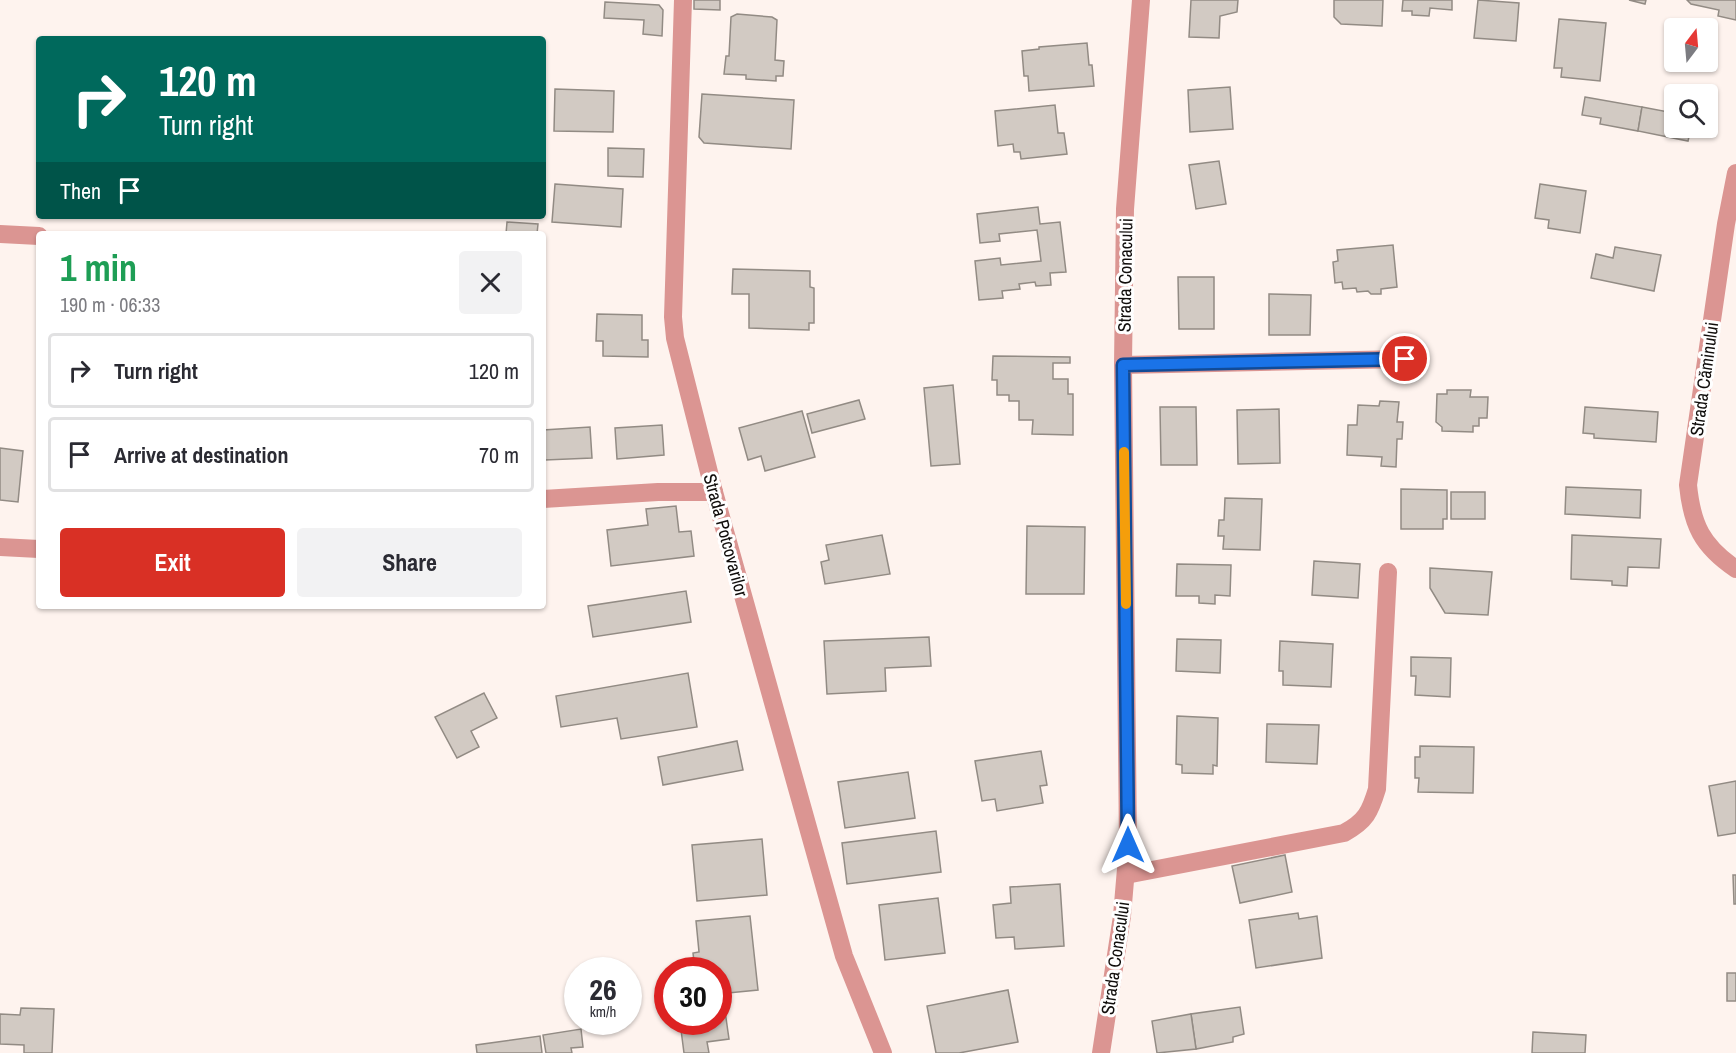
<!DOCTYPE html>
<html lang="en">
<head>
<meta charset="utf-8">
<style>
	body { margin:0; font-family:"Archivo Narrow",sans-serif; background:#f2f2f3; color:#2b2b33; height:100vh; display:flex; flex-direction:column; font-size:22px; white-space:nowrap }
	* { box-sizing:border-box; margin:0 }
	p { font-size:20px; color:#7c7c81 }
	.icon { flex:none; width:33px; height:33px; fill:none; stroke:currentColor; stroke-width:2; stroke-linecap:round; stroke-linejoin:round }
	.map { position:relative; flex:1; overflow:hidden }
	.drawer { position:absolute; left:36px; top:231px; width:510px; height:378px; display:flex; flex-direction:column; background:#fff; border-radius:6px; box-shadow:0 2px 4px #0004 }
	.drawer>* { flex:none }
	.hud { position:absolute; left:36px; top:36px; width:510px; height:183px; border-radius:6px; box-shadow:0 2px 4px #0004; background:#00695c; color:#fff; overflow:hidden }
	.needle { width:39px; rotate:16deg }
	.controls { position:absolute; left:1664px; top:18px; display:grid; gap:12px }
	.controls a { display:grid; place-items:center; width:54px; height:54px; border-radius:6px; background:#fff; box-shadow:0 2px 4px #0004; font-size:30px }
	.speed { position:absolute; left:564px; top:957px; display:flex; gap:12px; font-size:30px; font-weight:700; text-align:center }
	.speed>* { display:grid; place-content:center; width:78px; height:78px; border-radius:50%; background:#fff; box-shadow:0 2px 4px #0004; line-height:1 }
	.speed small { font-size:15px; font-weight:400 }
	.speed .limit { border:9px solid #d22; background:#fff; color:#111 }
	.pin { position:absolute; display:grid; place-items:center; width:51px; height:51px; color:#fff; margin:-26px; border:3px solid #fff; border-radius:50%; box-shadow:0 2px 6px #0007 }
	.me { position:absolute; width:66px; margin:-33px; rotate:0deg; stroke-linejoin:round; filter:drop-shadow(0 0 4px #0008) }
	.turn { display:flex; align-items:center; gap:21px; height:126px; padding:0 24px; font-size:27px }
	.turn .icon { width:78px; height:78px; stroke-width:2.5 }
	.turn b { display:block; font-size:42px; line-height:51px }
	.then { display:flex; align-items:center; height:57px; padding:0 24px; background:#0003; gap:12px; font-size:22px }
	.round { display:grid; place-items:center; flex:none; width:63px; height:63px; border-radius:6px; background:#f2f2f3 }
	.headline { display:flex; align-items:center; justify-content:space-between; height:102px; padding:0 24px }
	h1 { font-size:36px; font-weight:700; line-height:45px; color:#1e9e55 }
	.primary-button { display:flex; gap:12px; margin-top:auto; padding:12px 24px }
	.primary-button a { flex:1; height:69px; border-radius:6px; background:#d93025; color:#fff; font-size:24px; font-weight:700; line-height:69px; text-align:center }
	.primary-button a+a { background:#f2f2f3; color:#2b2b33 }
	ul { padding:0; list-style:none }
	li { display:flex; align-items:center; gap:18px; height:75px; margin:0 12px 9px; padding:0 12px; border:3px solid #e1e1e2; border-radius:6px }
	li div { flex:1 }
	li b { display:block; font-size:22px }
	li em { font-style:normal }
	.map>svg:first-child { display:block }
</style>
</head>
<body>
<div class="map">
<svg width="1736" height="1053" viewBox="0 0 1736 1053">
	<rect width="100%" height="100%" fill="#fef3ee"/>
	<!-- building -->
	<g fill="#d2cac3" stroke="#928b84" stroke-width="1.5">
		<polygon points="694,0 720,0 720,10 694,9"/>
		<polygon points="1191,0 1238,0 1237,12 1220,16 1219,38 1189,37"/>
		<polygon points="1334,0 1383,0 1382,26 1341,24 1334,17"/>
		<polygon points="1403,0 1452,0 1452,10 1430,8 1429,16 1412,15 1412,11 1402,11"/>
		<polygon points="1478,0 1519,3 1516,41 1474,38"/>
		<polygon points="1629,0 1646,0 1645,4"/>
		<polygon points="1687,0 1736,0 1736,20 1718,16 1719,10 1691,4"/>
		<polygon points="605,2 659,5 663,10 662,36 643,34 644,20 604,18"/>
		<polygon points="737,14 772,17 777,20 775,60 784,61 783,76 776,76 776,81 746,79 746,75 724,74 726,56 729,56 731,17"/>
		<polygon points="1559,19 1606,23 1600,81 1561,77 1562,68 1554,68"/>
		<polygon points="1087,43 1089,65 1092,65 1094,86 1029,91 1028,76 1024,76 1022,51 1039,49 1039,47"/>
		<polygon points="1230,87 1233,129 1190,132 1188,90"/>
		<polygon points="555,89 614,91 613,132 554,131"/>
		<polygon points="702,94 794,100 791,149 704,143 699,137"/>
		<polygon points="1585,97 1642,107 1638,131 1600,124 1601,118 1582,115"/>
		<polygon points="1055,105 1058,133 1064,133 1067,154 1021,159 1020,152 1014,152 1013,144 998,146 995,111"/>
		<polygon points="1642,107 1674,113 1674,128 1691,128 1688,141 1638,131"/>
		<polygon points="608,148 644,149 643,177 608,176"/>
		<polygon points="1219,161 1226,204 1196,209 1189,165"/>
		<polygon points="555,184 623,189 621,227 552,222"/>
		<polygon points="1540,184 1586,191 1580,233 1548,228 1549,220 1535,218"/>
		<polygon points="1038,207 1040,224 1060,222 1066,272 1050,273 1051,285 1036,286 1035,282 1019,284 1020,289 1002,291 1003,298 979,300 975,261 1000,258 1001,265 1041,261 1037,230 999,234 1000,241 980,243 977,214"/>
		<polygon points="507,222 538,224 537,234 506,234"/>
		<polygon points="1393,245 1397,287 1381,289 1381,294 1371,294 1368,291 1357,292 1356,288 1343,289 1342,282 1335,283 1333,262 1338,261 1337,250"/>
		<polygon points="1615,247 1661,255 1654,291 1591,278 1596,254 1613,258"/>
		<polygon points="733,269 810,271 810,287 814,288 814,323 809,323 809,330 749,328 749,294 732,294"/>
		<polygon points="1178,277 1214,277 1214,329 1179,329"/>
		<polygon points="1269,294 1311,295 1310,335 1269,335"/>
		<polygon points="597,314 642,315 642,340 648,340 648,357 603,356 603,341 596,341"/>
		<polygon points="993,356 1070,357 1070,363 1053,363 1053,379 1068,379 1068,394 1073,394 1073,435 1032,434 1033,420 1019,420 1019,401 1009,401 1009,395 997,395 997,380 992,380"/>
		<polygon points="953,385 960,464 931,466 924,388"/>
		<polygon points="1447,390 1471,390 1470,397 1488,397 1487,418 1479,418 1479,426 1473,426 1473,432 1442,431 1442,427 1436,422 1437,394 1447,394"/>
		<polygon points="859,400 865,419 812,433 807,414"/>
		<polygon points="1380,401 1399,402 1397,422 1403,422 1402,439 1397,439 1396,467 1381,466 1382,457 1347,455 1348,425 1357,425 1358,405 1379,406"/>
		<polygon points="1160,407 1196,407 1197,465 1161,465"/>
		<polygon points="1585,407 1658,412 1656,442 1594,438 1594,434 1583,433"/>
		<polygon points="1279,409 1280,463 1238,464 1237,410"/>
		<polygon points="802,411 815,457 765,471 761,456 748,460 739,428"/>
		<polygon points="662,425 664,455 617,459 615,428"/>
		<polygon points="590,427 592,458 545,460 543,430"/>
		<polygon points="0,448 23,451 18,502 0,500"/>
		<polygon points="1566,487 1641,490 1640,518 1565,514"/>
		<polygon points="1401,489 1447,490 1447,519 1443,519 1443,529 1401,529"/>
		<rect x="1451" y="492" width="34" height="27"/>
		<polygon points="1225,498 1262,499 1260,550 1223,549 1224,536 1218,536 1219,520 1224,520"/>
		<polygon points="676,506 679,532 691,531 694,556 611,566 607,530 648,525 646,509"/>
		<polygon points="1027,526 1085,527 1084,594 1026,594"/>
		<polygon points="882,535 890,574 825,584 821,562 829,560 826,545"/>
		<polygon points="1572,535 1661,539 1659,568 1628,567 1627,586 1612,585 1612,581 1571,579"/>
		<polygon points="1314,561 1360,564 1358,598 1312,595"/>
		<polygon points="1177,564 1231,565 1230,596 1215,595 1215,604 1199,603 1199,596 1176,596"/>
		<polygon points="1430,568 1492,572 1488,615 1445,613 1430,588"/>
		<polygon points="686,591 691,622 593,637 588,606"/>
		<polygon points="929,637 931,666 885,668 886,691 827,694 824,641"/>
		<polygon points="1177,639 1221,640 1220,673 1176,671"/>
		<polygon points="1280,641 1333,644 1331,687 1283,685 1283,671 1279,671"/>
		<polygon points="1411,657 1451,658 1450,697 1415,695 1416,676 1411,676"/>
		<polygon points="688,673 697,727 621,739 617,718 561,727 556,696"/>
		<polygon points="484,693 497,718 471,731 479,747 457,758 435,717"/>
		<polygon points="1177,716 1218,718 1217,766 1213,765 1213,774 1182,773 1182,765 1176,764"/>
		<polygon points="1267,724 1319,725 1317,764 1266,762"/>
		<polygon points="737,741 743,770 663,785 658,757"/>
		<polygon points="1420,746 1474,747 1473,793 1418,792 1419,778 1415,778 1415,757 1420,757"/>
		<polygon points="1041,751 1047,785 1040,786 1043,803 997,811 995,799 982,801 975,761"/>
		<polygon points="908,772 915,818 845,828 838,782"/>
		<polygon points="1736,781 1736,833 1718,836 1709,786"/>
		<polygon points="936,831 941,872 847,884 842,843"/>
		<polygon points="762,839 767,895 697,901 692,845"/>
		<polygon points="1285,855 1292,892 1240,903 1232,866"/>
		<polygon points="1733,875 1736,875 1736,904 1734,904"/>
		<polygon points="1060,884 1064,946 1015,949 1014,937 996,938 993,905 1011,903 1010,887"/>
		<polygon points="938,898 945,953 885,960 879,905"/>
		<polygon points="1298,913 1299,919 1317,916 1322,958 1256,968 1249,920"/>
		<polygon points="750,916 758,990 718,994 718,970 695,970 693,953 699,952 696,921"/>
		<rect x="1727" y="973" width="9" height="28"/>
		<polygon points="1008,990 1018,1042 959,1053 936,1053 927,1006"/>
		<polygon points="724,1004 729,1039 707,1042 709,1053 684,1053 680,1022 718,1022 718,1005"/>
		<polygon points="1240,1007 1244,1034 1233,1037 1233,1042 1196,1049 1191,1014"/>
		<polygon points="21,1008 54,1009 52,1053 24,1053 24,1045 0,1044 0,1014 20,1015"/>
		<polygon points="1191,1014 1196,1049 1157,1053 1152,1021"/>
		<polygon points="581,1029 583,1047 571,1048 572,1053 546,1053 543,1035"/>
		<polygon points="1533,1032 1586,1035 1585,1053 1532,1053"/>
		<polygon points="540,1036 542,1053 477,1053 476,1045"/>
	</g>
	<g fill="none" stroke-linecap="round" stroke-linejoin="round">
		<!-- street -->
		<g stroke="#db9592" stroke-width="18">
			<polyline points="683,0 673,317 675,338 714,492 844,956 883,1053"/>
			<path d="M1736 173 1726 224 1688 485C1692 525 1702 546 1736 569"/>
			<polyline points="0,234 39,236"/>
			<polyline points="1123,365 1405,359"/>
			<polyline points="543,499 658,492 714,492"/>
			<polyline points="0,547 39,549"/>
			<path d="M1126 875 1344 833C1366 821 1370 812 1377 789L1388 572"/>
			<polyline points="1101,1053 1122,916 1128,845 1123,365 1125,209 1141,0"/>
		</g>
	</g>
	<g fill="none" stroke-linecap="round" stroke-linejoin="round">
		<!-- route casing -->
		<g stroke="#114b97" stroke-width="15">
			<polyline id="route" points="1128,845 1123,365 1405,359"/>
		</g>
		<!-- route -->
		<use href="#route" stroke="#1a73e8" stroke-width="10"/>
		<!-- slow -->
		<polyline stroke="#f59e0b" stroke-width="10" points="1124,452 1126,604"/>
	</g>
	<g text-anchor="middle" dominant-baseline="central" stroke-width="6" stroke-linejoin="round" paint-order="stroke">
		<!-- street labels -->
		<g font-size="18" fill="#100d0b" stroke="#fff">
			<text transform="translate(1125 275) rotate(-89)">Strada Conacului</text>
			<text transform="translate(1704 379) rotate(-82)">Strada Căminului</text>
			<text transform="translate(726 535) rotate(75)">Strada Potcovarilor</text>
			<text transform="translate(1115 958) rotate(-82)">Strada Conacului</text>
		</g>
	</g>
</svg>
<div class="controls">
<a><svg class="needle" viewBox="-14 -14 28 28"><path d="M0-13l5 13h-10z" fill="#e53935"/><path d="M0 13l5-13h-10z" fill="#7c7c81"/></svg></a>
<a><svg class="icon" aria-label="search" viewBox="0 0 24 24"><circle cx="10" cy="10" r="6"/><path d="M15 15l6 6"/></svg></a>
</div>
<div class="speed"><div>26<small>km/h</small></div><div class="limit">30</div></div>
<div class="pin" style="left:1405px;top:359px;background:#d93025"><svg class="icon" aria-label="arrive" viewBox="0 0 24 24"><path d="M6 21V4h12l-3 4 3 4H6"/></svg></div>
<svg class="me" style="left:1128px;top:845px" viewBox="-20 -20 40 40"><path d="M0-17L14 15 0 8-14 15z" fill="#1a73e8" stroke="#fff" stroke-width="4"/></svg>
<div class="hud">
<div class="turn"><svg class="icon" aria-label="right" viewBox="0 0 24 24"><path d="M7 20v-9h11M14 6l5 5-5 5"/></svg><div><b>120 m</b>Turn right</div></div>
<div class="then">Then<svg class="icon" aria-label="arrive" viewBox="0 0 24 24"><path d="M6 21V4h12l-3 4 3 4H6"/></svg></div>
</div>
<section class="drawer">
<div class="headline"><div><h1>1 min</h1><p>190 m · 06:33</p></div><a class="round"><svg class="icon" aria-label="close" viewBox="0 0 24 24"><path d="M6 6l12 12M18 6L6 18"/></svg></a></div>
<ul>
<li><svg class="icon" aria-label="right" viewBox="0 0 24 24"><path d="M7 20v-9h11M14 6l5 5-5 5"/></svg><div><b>Turn right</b></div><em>120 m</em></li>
<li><svg class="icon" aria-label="arrive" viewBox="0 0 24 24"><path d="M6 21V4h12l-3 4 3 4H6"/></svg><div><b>Arrive at destination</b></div><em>70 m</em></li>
</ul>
<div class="primary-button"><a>Exit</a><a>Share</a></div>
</section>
</div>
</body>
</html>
